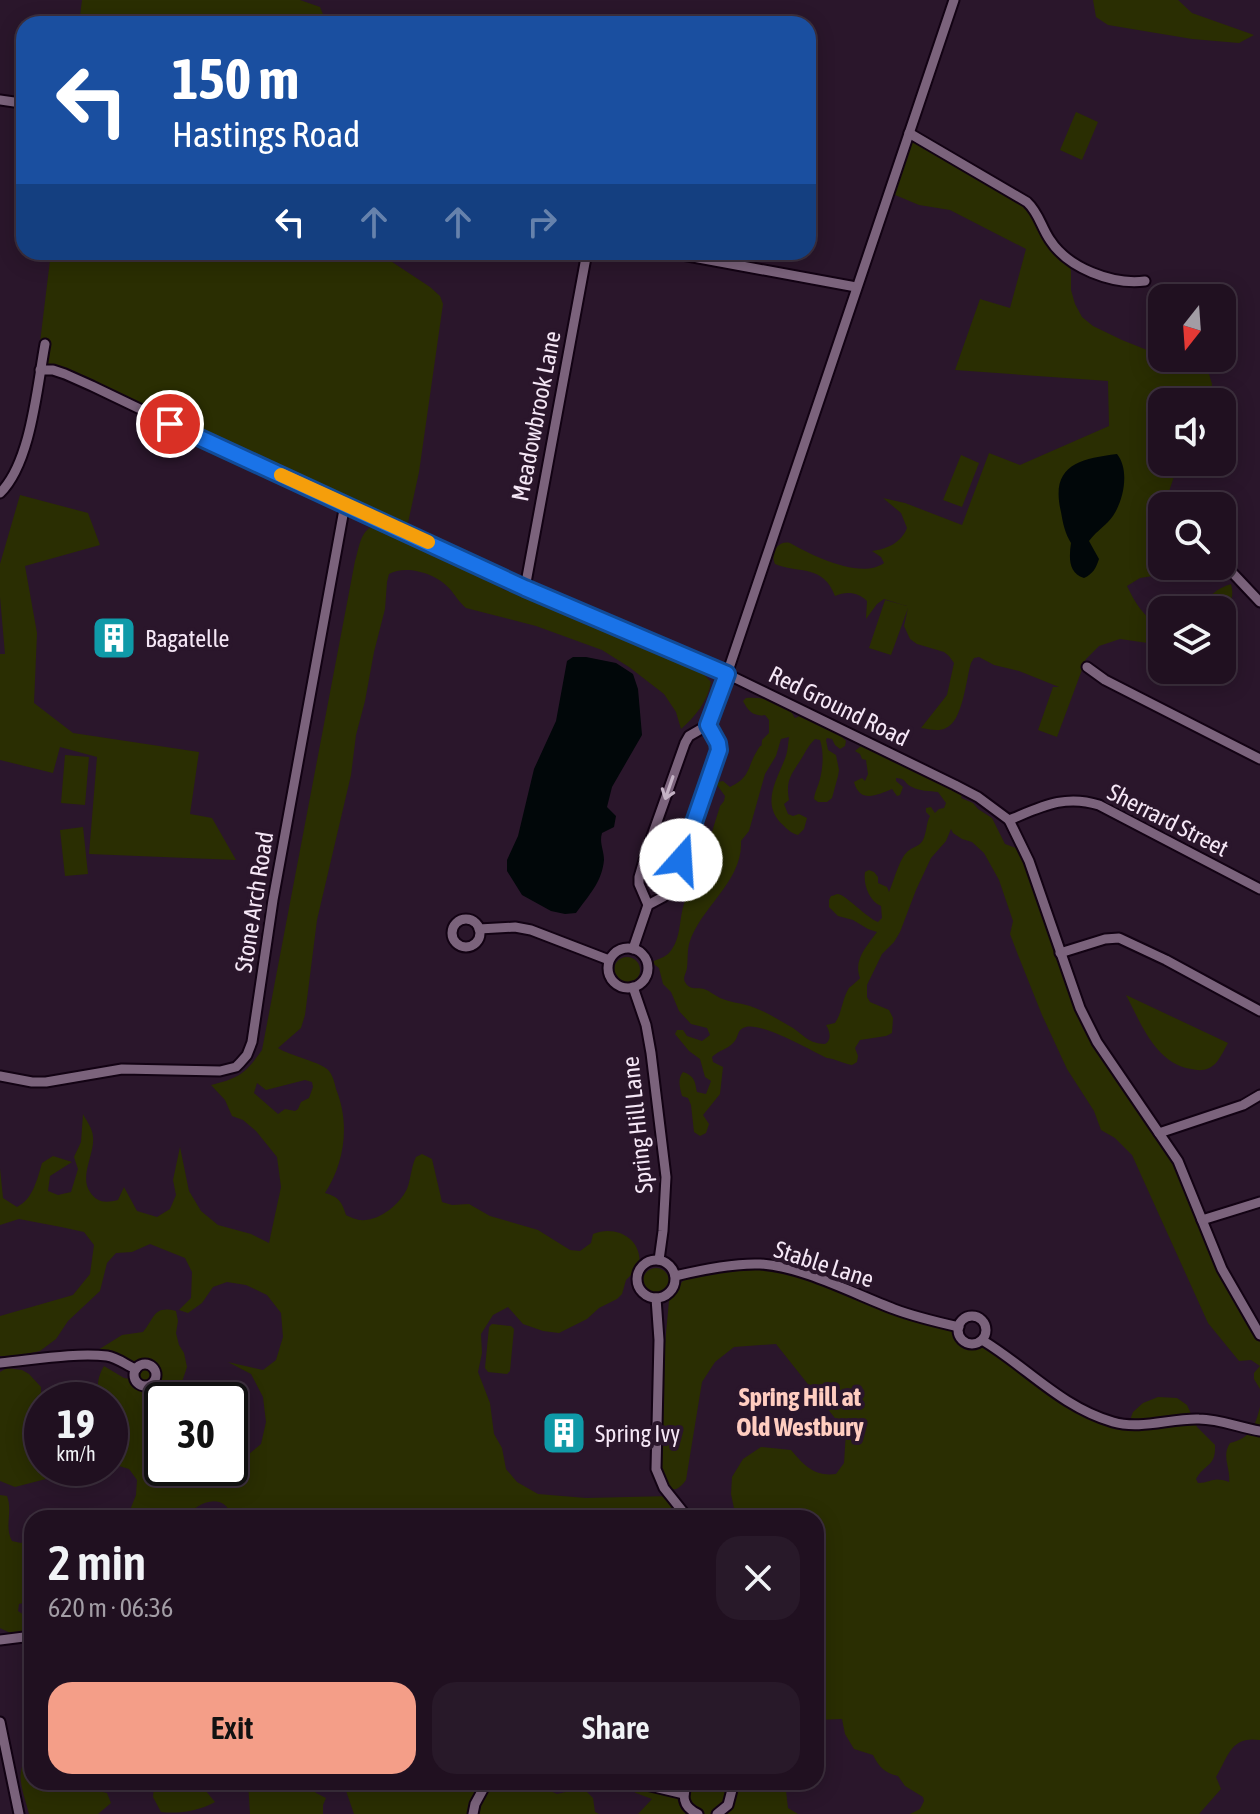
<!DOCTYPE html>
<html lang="en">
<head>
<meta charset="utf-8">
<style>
	body { margin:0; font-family:"Asap Condensed",sans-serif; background:#281929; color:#f1f3f6; height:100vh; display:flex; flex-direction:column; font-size:30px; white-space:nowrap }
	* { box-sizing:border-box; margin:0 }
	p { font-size:26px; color:#a29da5 }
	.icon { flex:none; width:44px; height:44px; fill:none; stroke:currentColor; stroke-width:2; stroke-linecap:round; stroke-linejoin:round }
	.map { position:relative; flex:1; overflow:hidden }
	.details { position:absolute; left:24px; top:1510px; width:800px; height:280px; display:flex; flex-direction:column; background:#201020; border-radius:24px; box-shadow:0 4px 20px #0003,0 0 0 2px #3d303e }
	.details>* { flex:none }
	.hud { position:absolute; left:16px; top:16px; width:800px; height:244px; border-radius:24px; box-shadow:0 4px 20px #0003,0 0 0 2px #3d303e; background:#1a4fa0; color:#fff; overflow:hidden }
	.needle { width:52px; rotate:197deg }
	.controls { position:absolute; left:1148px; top:284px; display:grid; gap:16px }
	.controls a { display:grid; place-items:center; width:88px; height:88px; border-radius:16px; background:#201020; box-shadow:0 4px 20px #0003,0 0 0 2px #3d303e; font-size:40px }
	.speed { position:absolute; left:24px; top:1382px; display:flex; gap:16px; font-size:40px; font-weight:700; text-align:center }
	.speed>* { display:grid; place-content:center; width:104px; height:104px; border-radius:50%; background:#201020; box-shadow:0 4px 20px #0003,0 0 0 2px #3d303e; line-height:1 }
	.speed small { font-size:20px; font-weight:400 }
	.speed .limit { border:4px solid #111; border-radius:12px; background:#fff; color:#111 }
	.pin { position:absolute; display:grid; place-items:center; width:68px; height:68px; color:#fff; margin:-34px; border:4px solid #fff; border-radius:50%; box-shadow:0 2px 8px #0007 }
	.me { position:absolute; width:88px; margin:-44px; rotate:19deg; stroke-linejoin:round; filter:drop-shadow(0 0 6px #0008) }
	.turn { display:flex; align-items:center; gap:28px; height:168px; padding:0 24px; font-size:36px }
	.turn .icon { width:104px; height:104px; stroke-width:2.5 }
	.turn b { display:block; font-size:56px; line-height:68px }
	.lanes { display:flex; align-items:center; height:76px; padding:0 24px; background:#0003; justify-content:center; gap:40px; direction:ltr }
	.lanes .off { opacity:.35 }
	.round { display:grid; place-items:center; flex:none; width:84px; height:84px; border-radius:24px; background:#281929 }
	.summary { display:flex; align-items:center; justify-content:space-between; height:136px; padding:0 24px }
	h1 { font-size:48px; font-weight:600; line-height:60px }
	.primary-button { display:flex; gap:16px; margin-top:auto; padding:16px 24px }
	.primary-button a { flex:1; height:92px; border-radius:24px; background:#f49e88; color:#111; font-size:32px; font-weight:600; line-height:92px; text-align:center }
	.primary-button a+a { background:#281929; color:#f1f3f6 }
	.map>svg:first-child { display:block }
</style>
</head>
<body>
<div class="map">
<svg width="1260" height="1814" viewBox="0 0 1260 1814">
	<rect width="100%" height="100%" fill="#2a162b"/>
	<!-- green -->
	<g fill="#2a2e02" fill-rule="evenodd">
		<polygon points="82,0 300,0 320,7 327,24 79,24"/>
		<polygon points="1093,0 1178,0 1192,13 1254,35 1239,43 1192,39 1108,25 1096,17"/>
		<polygon points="1076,112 1098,122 1082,160 1060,150"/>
		<path d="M909 134 1021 198 1045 231 1067 257 1071 271V290L1075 304 1082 317 1093 326 1122 340 1162 356V358H1168L1209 374 1212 384 1210 402H1162V462H1179L1164 506H1162C1161 533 1146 547 1159 575L1140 578 1127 586C1134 601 1146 621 1162 626V649L1148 643 1120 639 1099 646 1086 659 1057 737 1038 730 1053 687H1059L1019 671 994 665 979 657 974 658 971 663C966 679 963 721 946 728 939 732 928 729 921 728L947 695 954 663 949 656 944 652 917 644 910 639 904 626 908 608 891 655 869 648 885 600 907 606 884 599 877 604 866 619 867 601C858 592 846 591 835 596 823 564 800 574 775 564 770 554 777 540 790 543 811 555 861 580 884 563L881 557 872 551C887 549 901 543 907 528L901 513 883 498 905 503 962 525 989 453 1020 465 1109 426 1108 381 955 370 980 299 1010 308 1026 249 950 210 919 205 888 192Z"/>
		<polygon points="51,252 377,252 430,287 440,296 443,304 419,472 406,532 92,386 37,367"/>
		<polygon points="961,455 979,463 962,507 943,500"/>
		<polygon points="20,495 88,513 100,545 25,566 37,633 34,703 73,733 199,752 190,814 212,818 236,860 89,854 97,757 60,747 53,773 0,760 0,654 5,654 0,597 0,564"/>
		<path d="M374 526H381L476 568 504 590 525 593 542 599 680 657 696 666 711 682C708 701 695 717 681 729L676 712 664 694 629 667 602 650 536 626 466 608C459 602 455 595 449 588 437 574 406 564 389 574L387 582 385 609 374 652 365 701 356 735 351 775 317 920 305 1015 301 1028 278 1048C290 1056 322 1062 329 1071 333 1076 335 1084 336 1089 350 1123 345 1162 325 1193 339 1197 342 1202 346 1215 347 1216 358 1220 359 1220 379 1222 399 1205 407 1189 411 1179 411 1167 416 1157L422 1154 432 1159 442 1202 452 1205 469 1204 490 1216 538 1230 570 1250 580 1251 591 1243 593 1234C617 1224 644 1240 639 1267L626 1280 622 1294 617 1299 599 1308 587 1319 559 1333 543 1331 523 1324 508 1307 493 1315 481 1334 482 1353 478 1372 490 1403 494 1434 502 1448 506 1469 517 1482 538 1494 586 1498 671 1496 688 1518H232C231 1515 228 1508 226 1506 213 1494 193 1507 185 1518H120L128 1515 136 1495 137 1480 129 1469 119 1466 69 1473 15 1487 0 1481V1372L7 1368 22 1370 29 1374 41 1387 42 1468H110V1400H99C97 1386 97 1378 104 1366L124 1378 136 1380C130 1367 109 1359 98 1350L122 1335 143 1332C155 1318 153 1305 176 1311L178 1321 176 1333 179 1345 184 1353 187 1367 181 1385V1400H162V1468L230 1467 238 1469 246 1462 249 1454 261 1444 266 1422 263 1397 251 1374 228 1362 263 1370 276 1360 283 1337 281 1313 267 1295 246 1285 227 1282 213 1287 202 1303 188 1313 179 1310 191 1298 192 1272 185 1258 150 1244 132 1252 116 1253 107 1263 100 1291 68 1321 56 1339 40 1351 13 1357 0 1356V1316L73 1295 90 1274 94 1245 84 1232 61 1227 19 1219 0 1225V1168L3 1198 17 1207C33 1199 37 1180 42 1163L53 1156 72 1162 50 1176 48 1191 58 1195 71 1192 78 1169 74 1157 81 1142 83 1114C86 1120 93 1129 93 1137 95 1154 79 1176 90 1192 97 1203 106 1203 118 1200L124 1187 137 1211 157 1217 170 1209 176 1195 173 1180 180 1147 189 1191 201 1211 218 1225 251 1234 269 1243 281 1187 277 1157 256 1131 243 1120 232 1116 225 1100 211 1085C239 1078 245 1074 262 1050L355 561C359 549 360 530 374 526ZM305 1080 312 1082 313 1087 309 1098 301 1102 298 1109 295 1111 285 1109 278 1114 254 1093 257 1083 266 1090Z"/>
		<path d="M1231 584C1234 596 1232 602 1222 611L1200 610C1207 597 1217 588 1231 584Z"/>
		<path d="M746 698C764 697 787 701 795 718L802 715 810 716C818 728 837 730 846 741L845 746 840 749 835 745 832 739 827 738 826 740 828 750 836 755 839 770 838 776 832 798 827 802H818L814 799C815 791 818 787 820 779 823 767 824 752 820 740L815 739C809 745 807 749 803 756 793 773 785 778 789 800L784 804 788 814 793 816 799 814 807 818 804 829 798 835C791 833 788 830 783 825 760 804 777 780 786 756 788 750 788 743 789 737L781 739 776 756 765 774 749 831 741 841C743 882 700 907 689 944 687 952 688 960 687 968 686 975 681 978 687 985 692 990 697 987 704 989 710 991 714 995 720 998 729 1002 740 1003 750 1006 765 1011 779 1020 793 1028 806 1037 808 1043 825 1044 832 1040 830 1031 826 1025L835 1023C842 1013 842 999 849 988 850 987 860 979 860 978 853 960 867 946 877 932L868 929 853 920 838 916 829 907V900L831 896C833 896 836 894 838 894 846 895 867 918 878 922L882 918 881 906C869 901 863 884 865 872L869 870 874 872 878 877V883L887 887 889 892C894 881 899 859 908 851 914 846 919 847 923 840 927 832 926 823 930 816L926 812V808L931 807 935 813 939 809 944 808 946 803 938 792C931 791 918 791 912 787 903 783 908 779 896 778V781L903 787 900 795 897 796 892 789C877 795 860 804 854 782L862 778 865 781 868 774 866 760 862 759 860 754 855 751 861 746H868L877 753 885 754 963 792 961 798 973 803 978 809 992 818 1005 844 1019 849 1031 875 1034 895 1042 907 1081 1024 1090 1035 1120 1086 1166 1151 1180 1177 1207 1247 1255 1337 1260 1342V1389L1254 1379V1373L1260 1366 1251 1360 1239 1361 1208 1323 1132 1155 1115 1138 1101 1130 1094 1111 1067 1069 1042 1015 1018 955 1010 934 1013 921 999 880 984 853 972 842 962 839 953 833 951 829 946 841 931 858 916 890 900 932 894 942 882 954 867 985V997L870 1002 889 1010 893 1018 892 1033 886 1036 860 1040 855 1048 858 1056 857 1062 852 1065C842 1063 836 1059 827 1058 812 1051 757 1019 743 1028 736 1032 739 1038 733 1043 728 1049 719 1050 712 1057L713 1062 723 1067 720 1094 703 1115 709 1124 706 1133 700 1136 694 1132 691 1105 688 1098 682 1096C680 1088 677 1079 683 1072 695 1076 695 1082 697 1092L706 1094 711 1081 705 1077 700 1059 689 1051 675 1034 677 1030H683L687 1036 702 1041 710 1035 707 1028 691 1024 679 1011 671 992 663 984 659 968 651 962C656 960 663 958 668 954 684 938 677 913 688 895 691 889 697 886 701 881 698 870 705 866 706 857 709 839 715 823 720 806L724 801 725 796 717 785 718 782 723 781 730 787C751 777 747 767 757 751 763 740 761 752 762 740L769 733V720L765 715C754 717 748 711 743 701Z"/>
		<polygon points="65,755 89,757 85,805 61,803"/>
		<polygon points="83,827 88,874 65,876 60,830"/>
		<circle cx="627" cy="970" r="13"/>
		<path d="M1126 995 1228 1043C1224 1050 1220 1059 1215 1064 1207 1071 1200 1071 1191 1069 1155 1063 1141 1023 1126 995Z"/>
		<path d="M724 1267H776L958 1330C961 1343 971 1347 982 1340L1031 1376 1114 1422 1130 1420 1133 1412 1143 1403 1158 1397 1177 1398 1187 1405 1197 1427 1215 1445C1216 1467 1205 1463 1196 1479L1198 1483C1212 1483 1212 1476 1229 1482 1231 1468 1221 1457 1230 1443 1251 1438 1255 1426 1260 1407V1740C1231 1736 1229 1755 1216 1777L1221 1789 1199 1814H910L920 1809 924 1801 923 1797 905 1786 898 1776C885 1773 879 1767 873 1755L854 1749 845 1734 842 1719 816 1720V1518H736L731 1494 732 1477 743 1459 761 1447 791 1450C804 1465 814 1477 836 1474L844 1463 846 1432 776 1344 734 1347 715 1362 702 1382 686 1480C678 1490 676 1491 664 1488L655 1451 669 1301C685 1271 693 1275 724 1267Z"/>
		<circle cx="656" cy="1281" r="13"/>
		<polygon points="492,1324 511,1326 514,1329 510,1371 507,1374 488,1372 485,1368 489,1327"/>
		<path d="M0 1495 7 1496C13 1511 4 1527 12 1541L21 1543 32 1538V1556L24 1563 26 1572 32 1573V1601L19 1604 18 1611 27 1617H32V1630L10 1633 0 1628Z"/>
		<path d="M26 1759H32V1782H52L64 1787 84 1788 107 1793 111 1803 98 1814H132H29C25 1796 14 1775 26 1759Z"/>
		<path d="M162 1782H205V1790L215 1802C199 1811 179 1814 161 1812L153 1797 154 1787Z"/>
		<polygon points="248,1782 318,1782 310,1787 316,1793 326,1798 323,1805 323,1814 250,1814"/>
		<polygon points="343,1782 529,1782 557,1794 583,1788 593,1798 595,1812 599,1814 354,1814"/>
		<polygon points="620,1782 785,1782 788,1808 798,1814 638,1814 652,1799 636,1793"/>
	</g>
	<!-- water -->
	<g fill="#010709">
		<path d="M1117 454C1131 471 1123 507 1108 522 1101 529 1095 533 1089 541L1099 559C1096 568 1093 574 1084 578 1068 573 1069 557 1071 543 1065 533 1063 524 1061 512 1050 466 1078 459 1117 454Z"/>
		<path d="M573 657H586L616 663 633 674 638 689 642 735 612 787 607 807 616 816 614 827 602 833C599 843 604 850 604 860 602 882 589 895 576 913L565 914 551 911 522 895 507 871V860L518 836 534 769 556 721 567 661Z"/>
	</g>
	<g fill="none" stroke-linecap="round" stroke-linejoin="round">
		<!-- minor casing -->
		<g stroke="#120213" stroke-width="13">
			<g id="minor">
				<polyline points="24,98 21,108 24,114"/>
				<polyline points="0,100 21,103"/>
				<path d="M909 133 1027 202C1039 213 1041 227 1050 240 1068 268 1112 285 1145 281"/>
				<polyline points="666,252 856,287"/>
				<polyline points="40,370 53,370 65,374 92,386 211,443 525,588 727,674 955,785 978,797 1009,820 1029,861 1080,1008 1097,1042 1178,1161 1222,1269 1260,1335"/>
				<path d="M0 493C31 463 37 387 45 344"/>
				<polyline points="1227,567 1260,602"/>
				<polyline points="525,588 587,252"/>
				<polyline points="1087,667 1105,680 1260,759"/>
				<path d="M1009 820C1041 807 1064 794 1099 805L1260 889"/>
				<polyline points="648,905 639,884 639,877 647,850 685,743 689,736 708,725 727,674 954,0"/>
				<circle cx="466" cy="933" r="14"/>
				<polyline points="479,929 515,927 531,930 609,960"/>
				<circle cx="628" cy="968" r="20"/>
				<path d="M633 949 648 905 663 897 670 891 717 758C720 745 715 737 708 725"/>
				<polyline points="1060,953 1105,939 1119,938 1166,960 1260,1011"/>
				<polyline points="633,987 646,1025 651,1053 666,1177 663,1231 659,1260"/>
				<polyline points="0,1076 32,1082 46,1082 122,1069 220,1071 236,1067 240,1063 247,1055 252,1042 273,900 345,504"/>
				<polyline points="1159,1133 1243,1105 1260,1095"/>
				<polyline points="1202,1220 1260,1202"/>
				<circle cx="656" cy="1279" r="19"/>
				<path d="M675 1276C700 1270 734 1263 760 1264 802 1266 854 1294 894 1309 915 1317 937 1322 959 1327"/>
				<polyline points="656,1298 659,1340 656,1469 664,1488 688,1518"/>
				<circle cx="972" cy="1330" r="14"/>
				<path d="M982 1340C1027 1367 1061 1407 1113 1422 1141 1430 1171 1418 1199 1419 1220 1419 1240 1428 1260 1431"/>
				<path d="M0 1363C32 1360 76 1352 107 1356 118 1358 126 1365 136 1369"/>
				<circle cx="145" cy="1375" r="11"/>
				<polyline points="0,1640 32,1636"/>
				<polyline points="0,1722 19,1814"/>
				<polyline points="539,1782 583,1785 642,1784 684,1794"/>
				<path d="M688 1782C681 1797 683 1807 698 1814"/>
				<polyline points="473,1814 475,1804 487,1782"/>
				<polyline points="717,1814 728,1805 734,1782"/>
			</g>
		</g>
		<!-- minor -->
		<use href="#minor" stroke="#7b637c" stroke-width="9"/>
	</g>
	<!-- one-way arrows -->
	<defs><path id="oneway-shaft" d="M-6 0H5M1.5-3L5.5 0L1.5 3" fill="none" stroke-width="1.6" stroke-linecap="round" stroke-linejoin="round" transform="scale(2)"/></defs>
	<use stroke="#c4b2c5" href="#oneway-shaft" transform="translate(669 788) rotate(109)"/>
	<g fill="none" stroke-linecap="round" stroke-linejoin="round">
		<!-- route casing -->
		<g stroke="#114b97" stroke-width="20">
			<polyline id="route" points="170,424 525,588 727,674 708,725 718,743 719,750 681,860"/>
		</g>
		<!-- route -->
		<use href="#route" stroke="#1a73e8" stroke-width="14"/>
		<!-- slow -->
		<polyline stroke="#f59e0b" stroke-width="14" points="281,475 428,542"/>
	</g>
	<!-- icons -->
	<defs>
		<g id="building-square" transform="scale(2.3)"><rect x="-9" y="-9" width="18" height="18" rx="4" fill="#0f9aa8" stroke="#2a162b"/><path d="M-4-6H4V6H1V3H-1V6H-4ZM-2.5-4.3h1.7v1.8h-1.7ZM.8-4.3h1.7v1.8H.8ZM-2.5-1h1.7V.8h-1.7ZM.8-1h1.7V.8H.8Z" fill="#fff"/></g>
	</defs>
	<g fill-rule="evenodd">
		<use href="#building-square" x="114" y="638"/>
		<use href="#building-square" x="564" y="1433"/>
	</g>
	<g text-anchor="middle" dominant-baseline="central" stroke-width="8" stroke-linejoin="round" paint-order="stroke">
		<!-- street labels -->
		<g font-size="24" fill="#f5e7f6" stroke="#2a162b">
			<text transform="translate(536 416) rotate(-79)">Meadowbrook Lane</text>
			<text transform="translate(839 706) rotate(26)">Red Ground Road</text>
			<text transform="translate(1168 820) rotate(27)">Sherrard Street</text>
			<text transform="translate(254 902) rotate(-81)">Stone Arch Road</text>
			<text transform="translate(637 1125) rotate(-96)">Spring Hill Lane</text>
			<text transform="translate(824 1264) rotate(18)">Stable Lane</text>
		</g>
		<!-- poi labels -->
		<g font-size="24" fill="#f5e7f6" stroke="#2a162b" text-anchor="start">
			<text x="145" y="638">Bagatelle</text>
			<text x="595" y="1433">Spring Ivy</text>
		</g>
		<!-- neighbourhood labels -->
		<g font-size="26" font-weight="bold" fill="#ffcdc0" stroke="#2a162b">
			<text x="800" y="1397">Spring Hill at<tspan x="800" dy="30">Old Westbury</tspan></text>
		</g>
	</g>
</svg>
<div class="controls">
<a><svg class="needle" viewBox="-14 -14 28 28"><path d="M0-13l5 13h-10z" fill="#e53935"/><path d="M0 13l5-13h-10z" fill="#a29da5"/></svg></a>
<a><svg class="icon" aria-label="sound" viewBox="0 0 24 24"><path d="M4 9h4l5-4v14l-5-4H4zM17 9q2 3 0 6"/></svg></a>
<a><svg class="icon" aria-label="search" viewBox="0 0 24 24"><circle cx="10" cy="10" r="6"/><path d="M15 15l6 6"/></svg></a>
<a><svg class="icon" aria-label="layers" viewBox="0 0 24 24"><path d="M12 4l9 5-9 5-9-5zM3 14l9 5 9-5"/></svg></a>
</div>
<div class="speed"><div>19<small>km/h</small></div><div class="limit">30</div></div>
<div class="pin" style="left:170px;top:424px;background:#d93025"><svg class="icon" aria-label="arrive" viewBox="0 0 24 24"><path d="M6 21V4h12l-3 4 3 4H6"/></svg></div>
<svg class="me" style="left:681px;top:860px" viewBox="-20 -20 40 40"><circle r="19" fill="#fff"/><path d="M0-13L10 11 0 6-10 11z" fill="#1a73e8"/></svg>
<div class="hud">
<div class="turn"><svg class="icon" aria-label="left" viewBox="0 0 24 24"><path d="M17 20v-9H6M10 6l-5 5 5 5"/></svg><div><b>150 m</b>Hastings Road</div></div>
<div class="lanes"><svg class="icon" aria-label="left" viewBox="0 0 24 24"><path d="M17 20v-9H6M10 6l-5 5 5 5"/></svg><svg class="icon off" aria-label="ahead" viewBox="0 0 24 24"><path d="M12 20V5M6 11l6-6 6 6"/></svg><svg class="icon off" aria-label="ahead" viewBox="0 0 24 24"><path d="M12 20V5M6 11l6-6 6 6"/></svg><svg class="icon off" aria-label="right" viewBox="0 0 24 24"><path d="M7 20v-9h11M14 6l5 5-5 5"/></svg></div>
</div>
<section class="details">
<div class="summary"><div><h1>2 min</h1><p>620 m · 06:36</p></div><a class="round"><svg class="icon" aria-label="close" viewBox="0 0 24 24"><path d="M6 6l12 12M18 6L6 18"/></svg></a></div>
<div class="primary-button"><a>Exit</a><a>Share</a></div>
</section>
</div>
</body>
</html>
